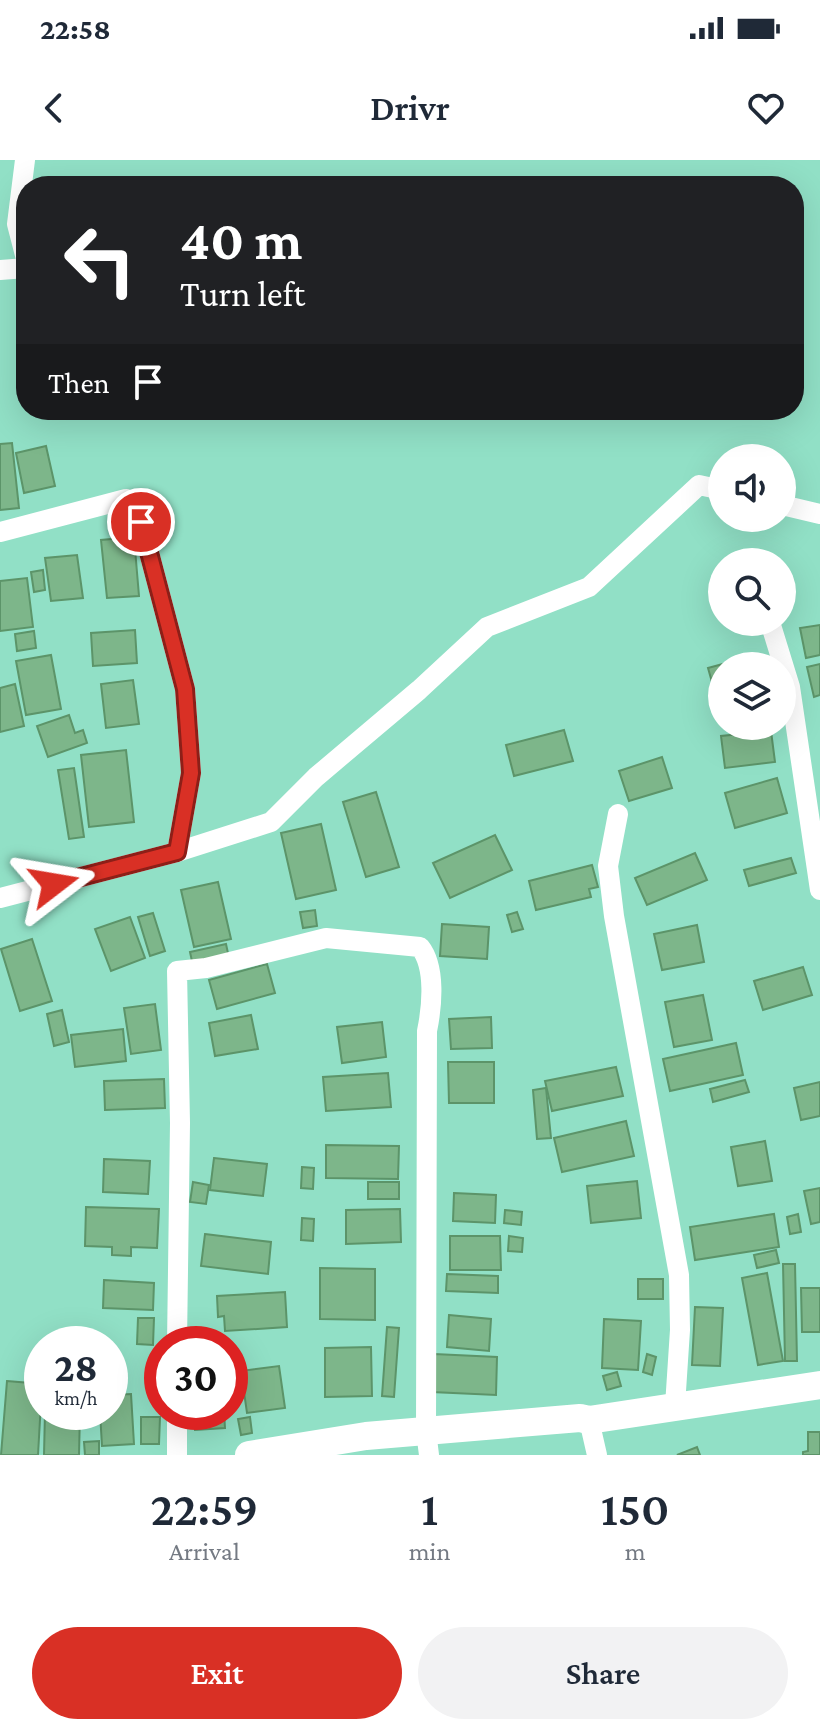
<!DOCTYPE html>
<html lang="en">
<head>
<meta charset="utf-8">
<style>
	body { margin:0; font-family:"Crimson Pro",serif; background:#f2f2f3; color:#1f2937; height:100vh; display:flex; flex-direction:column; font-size:30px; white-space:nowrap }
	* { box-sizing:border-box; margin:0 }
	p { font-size:26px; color:#747a83 }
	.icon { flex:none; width:44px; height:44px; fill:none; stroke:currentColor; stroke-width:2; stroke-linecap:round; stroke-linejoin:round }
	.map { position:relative; height:1295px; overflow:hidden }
	.panel { display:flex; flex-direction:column; background:#fff; flex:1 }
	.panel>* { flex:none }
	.guide { position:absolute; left:16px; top:16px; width:788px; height:244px; border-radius:32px; box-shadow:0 8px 32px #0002; background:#202124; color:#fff; overflow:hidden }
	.controls { position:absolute; left:708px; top:284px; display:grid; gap:16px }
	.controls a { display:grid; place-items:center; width:88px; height:88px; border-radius:50%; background:#fff; box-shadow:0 8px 32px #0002; font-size:40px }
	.speed { position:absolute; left:24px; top:1166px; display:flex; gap:16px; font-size:40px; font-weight:700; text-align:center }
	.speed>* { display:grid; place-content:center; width:104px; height:104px; border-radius:50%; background:#fff; box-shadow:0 8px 32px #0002; line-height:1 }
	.speed small { font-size:20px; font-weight:400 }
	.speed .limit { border:12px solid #d22; background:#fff; color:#111 }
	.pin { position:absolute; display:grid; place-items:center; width:68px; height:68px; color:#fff; margin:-34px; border:4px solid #fff; border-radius:50%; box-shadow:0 2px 8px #0007 }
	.me { position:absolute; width:88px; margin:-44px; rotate:76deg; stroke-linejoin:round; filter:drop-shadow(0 0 6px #0008) }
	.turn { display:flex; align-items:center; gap:28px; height:168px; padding:0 32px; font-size:36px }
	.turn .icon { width:104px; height:104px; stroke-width:2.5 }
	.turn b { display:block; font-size:56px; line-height:68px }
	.then { display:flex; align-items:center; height:76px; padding:0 32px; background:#0003; gap:16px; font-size:30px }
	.eta { display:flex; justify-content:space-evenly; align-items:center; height:136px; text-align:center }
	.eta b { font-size:48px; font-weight:600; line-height:56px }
	.button { display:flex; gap:16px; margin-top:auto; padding:16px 32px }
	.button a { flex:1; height:92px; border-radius:48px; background:#d93025; color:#fff; font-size:32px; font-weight:600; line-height:92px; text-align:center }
	.button a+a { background:#f2f2f3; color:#1f2937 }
	.status { display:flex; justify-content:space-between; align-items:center; height:56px; padding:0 40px; background:#fff; direction:ltr }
	.status svg { height:22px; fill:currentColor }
	header { display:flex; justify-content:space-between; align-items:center; height:104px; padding:0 32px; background:#fff; font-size:36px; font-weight:600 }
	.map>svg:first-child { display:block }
</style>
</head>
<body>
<div class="status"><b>22:58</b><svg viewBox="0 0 49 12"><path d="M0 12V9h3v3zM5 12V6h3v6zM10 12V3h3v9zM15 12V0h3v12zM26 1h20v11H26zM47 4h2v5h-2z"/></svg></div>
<header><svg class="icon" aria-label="back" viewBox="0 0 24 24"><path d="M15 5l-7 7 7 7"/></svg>Drivr<svg class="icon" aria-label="heart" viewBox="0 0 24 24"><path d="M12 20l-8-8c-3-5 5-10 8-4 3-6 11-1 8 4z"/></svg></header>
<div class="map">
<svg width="820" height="1295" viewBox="0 0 820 1295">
	<rect width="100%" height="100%" fill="#91e0c6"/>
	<!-- building -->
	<g fill="#7db68a" stroke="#5c9469" stroke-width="2">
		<polygon points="12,283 19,348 0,350 0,284"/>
		<polygon points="46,286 55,326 24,333 16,293"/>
		<polygon points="134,377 139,436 107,438 101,380"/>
		<polygon points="77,395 83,438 51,441 45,398"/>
		<polygon points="43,410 45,430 34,432 31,412"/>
		<polygon points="27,418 33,467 0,471 0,421"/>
		<polygon points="820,465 820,495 806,498 800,468"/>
		<polygon points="135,470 137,503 93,506 91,473"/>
		<polygon points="34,471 36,488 17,491 15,474"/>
		<polygon points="51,495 61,549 26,555 16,501"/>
		<polygon points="745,498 748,506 722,506 722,547 719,547 708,508"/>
		<polygon points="820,504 820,535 814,537 807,507"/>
		<polygon points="133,520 139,564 106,568 101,524"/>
		<polygon points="15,524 24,566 0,572 0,528"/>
		<polygon points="69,555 75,573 83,570 87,583 48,597 37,566"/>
		<polygon points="564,570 573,601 514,616 506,585"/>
		<polygon points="771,571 775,602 725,608 721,576"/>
		<polygon points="126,590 134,662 89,667 81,595"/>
		<polygon points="662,597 672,628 629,641 619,611"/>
		<polygon points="74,608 84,677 69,679 58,610"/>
		<polygon points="777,618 787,653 735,668 725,633"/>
		<polygon points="376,632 399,707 366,717 343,642"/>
		<polygon points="321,664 336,730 296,739 281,673"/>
		<polygon points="495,675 512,710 450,738 433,703"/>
		<polygon points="695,693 707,720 647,745 635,718"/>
		<polygon points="791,698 796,713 749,726 744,710"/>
		<polygon points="592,705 598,727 589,729 591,737 536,750 529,721"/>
		<polygon points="218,722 231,779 194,787 181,730"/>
		<polygon points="315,750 317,766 303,768 300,752"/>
		<polygon points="517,752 523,769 512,772 507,755"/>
		<polygon points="153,753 165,791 150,796 138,757"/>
		<polygon points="130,757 145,798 111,811 95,769"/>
		<polygon points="442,764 489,767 487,799 440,796"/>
		<polygon points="697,765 704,802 662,810 654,774"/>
		<polygon points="32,779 52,841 20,851 1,789"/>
		<polygon points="226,784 229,798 193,806 190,792"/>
		<polygon points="267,804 275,833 217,849 209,820"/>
		<polygon points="803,807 812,835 763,850 754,821"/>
		<polygon points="703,835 712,880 674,887 665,842"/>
		<polygon points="155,844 161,890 131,894 124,848"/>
		<polygon points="62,850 69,882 54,886 47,854"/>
		<polygon points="251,855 258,889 215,896 209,863"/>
		<polygon points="491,857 492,888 451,889 449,859"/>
		<polygon points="382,862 386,897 342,903 337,867"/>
		<polygon points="123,869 126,901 75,907 71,875"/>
		<polygon points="736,883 743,915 670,931 663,899"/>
		<polygon points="448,902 494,902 494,943 449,943"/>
		<polygon points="616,907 623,936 552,951 545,921"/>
		<polygon points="388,913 391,947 326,951 323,917"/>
		<polygon points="164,919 165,948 105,950 104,921"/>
		<polygon points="745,920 749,932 713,942 710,929"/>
		<polygon points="820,922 820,956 801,960 794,928"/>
		<polygon points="546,928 551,978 537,979 533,930"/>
		<polygon points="626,961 634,996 562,1012 554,978"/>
		<polygon points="765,981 772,1021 738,1026 731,987"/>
		<polygon points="326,985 399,986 398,1019 326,1018"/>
		<polygon points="214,998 267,1004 263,1036 210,1030"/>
		<polygon points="104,999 150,1001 148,1034 103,1032"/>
		<polygon points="302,1007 314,1008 313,1029 301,1028"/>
		<polygon points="637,1021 641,1058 591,1063 587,1026"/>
		<polygon points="193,1022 209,1025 206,1044 190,1042"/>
		<rect x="368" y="1022" width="31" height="17"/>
		<polygon points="820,1028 820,1062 811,1064 804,1031"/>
		<polygon points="454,1033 496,1035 495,1063 453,1061"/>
		<polygon points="86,1047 159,1049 157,1088 131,1087 131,1096 112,1095 112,1087 85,1086"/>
		<polygon points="400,1049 401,1082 346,1084 346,1050"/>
		<polygon points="505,1050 522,1052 521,1065 504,1063"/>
		<polygon points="774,1054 779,1087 695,1100 690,1067"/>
		<polygon points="798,1054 801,1072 790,1074 787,1057"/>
		<polygon points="302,1058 314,1059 313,1081 301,1080"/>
		<polygon points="205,1074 271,1082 268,1114 201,1106"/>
		<polygon points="450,1076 500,1076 501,1110 450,1110"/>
		<polygon points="509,1076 523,1078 522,1092 508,1091"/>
		<polygon points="776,1090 779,1103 757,1108 754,1095"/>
		<polygon points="783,1104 795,1104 797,1201 785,1201"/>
		<polygon points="320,1108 375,1109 375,1160 320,1159"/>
		<polygon points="767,1113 783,1201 758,1205 742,1118"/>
		<polygon points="447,1114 498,1116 498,1133 446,1131"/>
		<rect x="638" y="1119" width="25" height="20"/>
		<polygon points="104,1120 154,1123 153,1150 103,1148"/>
		<polygon points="801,1128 820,1128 820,1172 802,1172"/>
		<polygon points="285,1132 287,1167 225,1171 224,1156 218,1157 217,1136"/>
		<polygon points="695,1147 723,1148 720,1206 692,1205"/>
		<polygon points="449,1155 491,1159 489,1191 447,1187"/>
		<polygon points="138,1158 154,1158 153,1185 137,1184"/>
		<polygon points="604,1159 641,1161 638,1210 602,1208"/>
		<polygon points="387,1167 399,1168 394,1237 382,1236"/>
		<polygon points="371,1187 372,1236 325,1237 325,1188"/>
		<polygon points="434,1194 497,1197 496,1235 432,1232"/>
		<polygon points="647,1194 656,1197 652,1215 643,1212"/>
		<polygon points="279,1206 285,1248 247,1253 241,1211"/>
		<polygon points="617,1212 621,1226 607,1230 603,1216"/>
		<polygon points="7,1221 42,1224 38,1295 1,1295"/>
		<polygon points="131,1234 134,1284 102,1286 100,1252 110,1252 110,1235"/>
		<polygon points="45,1252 80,1252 79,1295 44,1295"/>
		<polygon points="193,1252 224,1252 225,1268 195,1270"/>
		<polygon points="141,1257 160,1257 159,1284 141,1284"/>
		<polygon points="250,1257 252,1273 241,1275 238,1259"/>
		<polygon points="808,1272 820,1272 820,1295 803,1295 803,1292 808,1291"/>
		<polygon points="99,1281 99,1295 85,1295 84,1282"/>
		<polygon points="697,1287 700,1295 677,1295"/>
	</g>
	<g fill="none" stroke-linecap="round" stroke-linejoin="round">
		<!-- minor -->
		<g stroke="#fff" stroke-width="20">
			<polyline points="25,0 17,64 26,99"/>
			<polyline points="0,110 26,108"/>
			<polyline points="782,345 820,354"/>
			<polyline points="0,372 126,339 141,362 185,529 191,613 177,692"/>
			<polyline points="770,462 790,527 820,730"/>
			<polyline points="618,654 608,706 614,756 679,1115 680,1170 675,1246"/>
			<polyline points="0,738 177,692 271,662 316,617 419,530 487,467 589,427 699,325 722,330"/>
			<path d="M177 1184 180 963 177 811 206 808 326 778 420 787C436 807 432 847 427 871L426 1271 429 1295"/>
			<polyline points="177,1252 177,1295"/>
			<polyline points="589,1260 597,1295"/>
		</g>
		<!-- secondary -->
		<polyline stroke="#fff" stroke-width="28" points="249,1295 366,1276 580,1258 589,1260 820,1225"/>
	</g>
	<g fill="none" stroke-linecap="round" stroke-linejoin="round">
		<!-- route casing -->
		<g stroke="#8d1f18" stroke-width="20">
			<polyline id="route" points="54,724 177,692 191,613 185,529 141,362"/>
		</g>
		<!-- route -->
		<use href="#route" stroke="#d93025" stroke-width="14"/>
	</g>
</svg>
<div class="controls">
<a><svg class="icon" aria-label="sound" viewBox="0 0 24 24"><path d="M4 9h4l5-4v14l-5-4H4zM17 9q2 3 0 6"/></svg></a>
<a><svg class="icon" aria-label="search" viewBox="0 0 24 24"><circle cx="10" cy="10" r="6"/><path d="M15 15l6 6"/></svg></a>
<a><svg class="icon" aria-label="layers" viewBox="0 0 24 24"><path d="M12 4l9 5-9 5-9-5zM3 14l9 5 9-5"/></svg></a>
</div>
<div class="speed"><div>28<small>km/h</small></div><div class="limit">30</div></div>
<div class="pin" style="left:141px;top:362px;background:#d93025"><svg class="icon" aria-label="arrive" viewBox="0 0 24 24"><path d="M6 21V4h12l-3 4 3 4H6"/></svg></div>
<svg class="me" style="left:54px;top:724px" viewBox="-20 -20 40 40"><path d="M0-17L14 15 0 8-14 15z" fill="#d93025" stroke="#fff" stroke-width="4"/></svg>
<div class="guide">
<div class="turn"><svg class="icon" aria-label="left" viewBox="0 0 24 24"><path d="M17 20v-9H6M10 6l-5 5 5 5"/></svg><div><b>40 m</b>Turn left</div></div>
<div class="then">Then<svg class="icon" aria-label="arrive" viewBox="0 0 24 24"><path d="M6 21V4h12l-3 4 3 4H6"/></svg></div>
</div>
</div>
<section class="panel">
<div class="eta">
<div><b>22:59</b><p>Arrival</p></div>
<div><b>1</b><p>min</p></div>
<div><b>150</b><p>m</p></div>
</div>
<div class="button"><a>Exit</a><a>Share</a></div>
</section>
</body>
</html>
